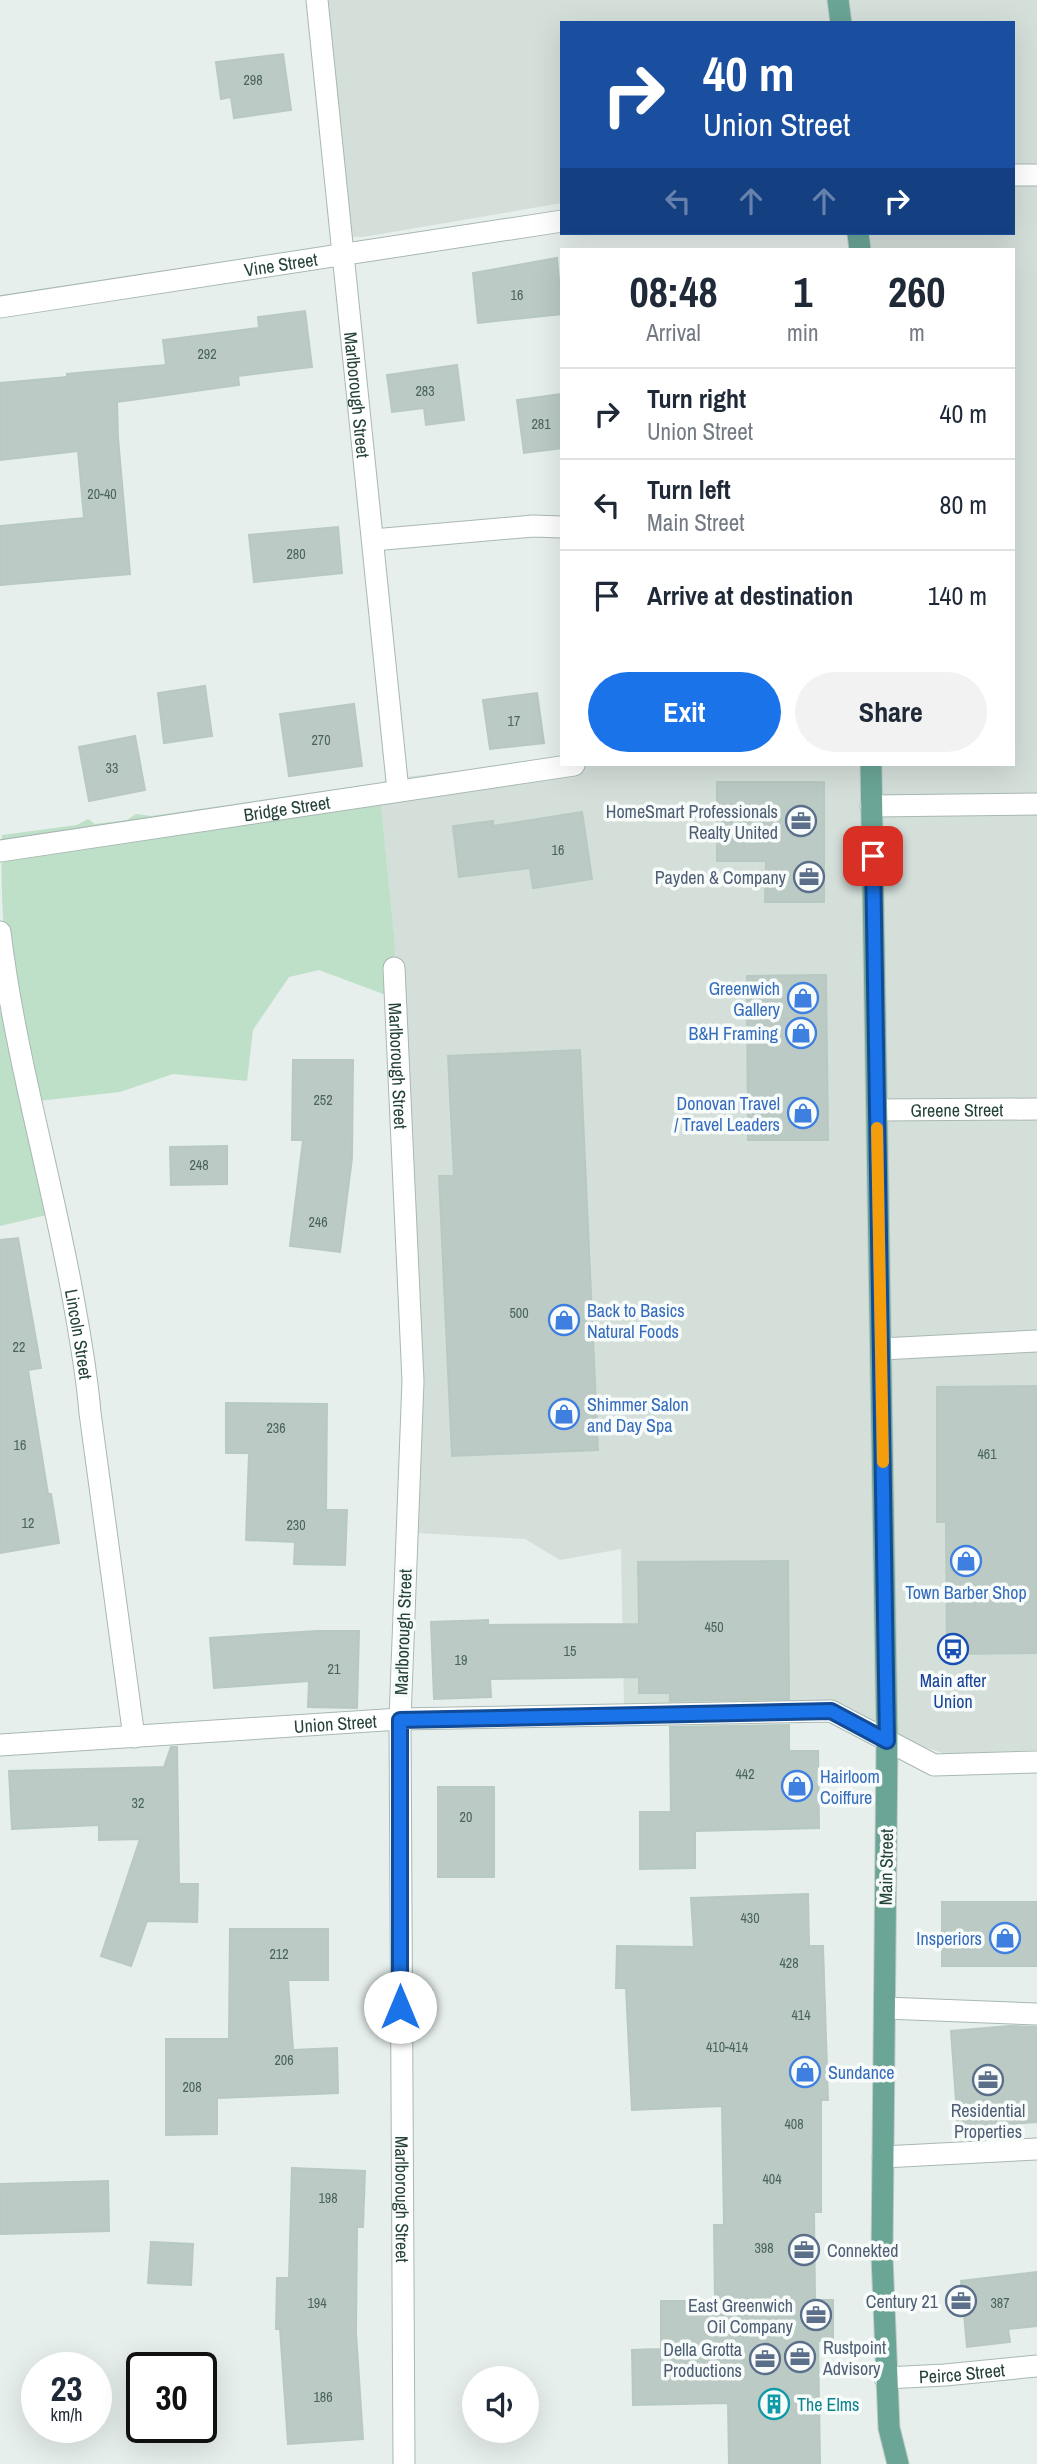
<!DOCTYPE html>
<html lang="en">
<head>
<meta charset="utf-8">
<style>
	body { margin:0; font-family:"Archivo Narrow",sans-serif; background:#f2f2f3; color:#1f2937; height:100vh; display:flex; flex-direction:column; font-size:26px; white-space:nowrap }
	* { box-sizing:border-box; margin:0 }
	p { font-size:23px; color:#747a83 }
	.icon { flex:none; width:38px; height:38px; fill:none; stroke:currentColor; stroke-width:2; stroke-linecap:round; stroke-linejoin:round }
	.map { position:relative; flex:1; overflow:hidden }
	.side { position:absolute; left:560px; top:248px; width:455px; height:518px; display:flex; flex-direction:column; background:#fff; border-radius:0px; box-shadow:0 7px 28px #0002 }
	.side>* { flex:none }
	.top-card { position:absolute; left:560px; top:21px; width:455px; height:214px; border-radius:0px; box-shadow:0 7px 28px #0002; background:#1a4fa0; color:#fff; overflow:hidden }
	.fabs { position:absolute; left:462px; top:2366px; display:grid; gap:14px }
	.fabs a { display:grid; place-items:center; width:77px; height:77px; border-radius:50%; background:#fff; box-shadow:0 7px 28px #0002; font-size:35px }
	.speed { position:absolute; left:21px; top:2352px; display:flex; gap:14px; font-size:35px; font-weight:700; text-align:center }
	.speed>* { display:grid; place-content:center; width:91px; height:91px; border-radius:50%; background:#fff; box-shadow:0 7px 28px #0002; line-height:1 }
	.speed small { font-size:18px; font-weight:400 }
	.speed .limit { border:4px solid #111; border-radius:10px; background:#fff; color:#111 }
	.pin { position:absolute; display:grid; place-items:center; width:60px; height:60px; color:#fff; margin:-30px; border-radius:14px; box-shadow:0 4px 10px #0006 }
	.me { position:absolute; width:77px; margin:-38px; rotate:0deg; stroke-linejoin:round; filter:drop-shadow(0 0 5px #0008) }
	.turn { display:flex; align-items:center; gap:24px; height:147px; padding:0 28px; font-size:32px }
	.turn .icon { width:91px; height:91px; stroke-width:2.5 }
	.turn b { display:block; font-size:49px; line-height:60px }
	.lanes { display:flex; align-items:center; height:66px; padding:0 28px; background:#0003; justify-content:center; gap:35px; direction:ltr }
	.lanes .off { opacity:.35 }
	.eta { display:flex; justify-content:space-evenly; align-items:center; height:119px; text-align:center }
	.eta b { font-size:42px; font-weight:700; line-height:49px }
	.primary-button { display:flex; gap:14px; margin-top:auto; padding:14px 28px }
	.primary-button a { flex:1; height:80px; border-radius:42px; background:#1a73e8; color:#fff; font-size:28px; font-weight:700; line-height:80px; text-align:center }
	.primary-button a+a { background:#f2f2f3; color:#1f2937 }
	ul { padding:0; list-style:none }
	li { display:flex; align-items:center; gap:21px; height:91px; padding:0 28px; border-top:2px solid #e0e1e3 }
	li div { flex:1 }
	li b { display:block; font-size:26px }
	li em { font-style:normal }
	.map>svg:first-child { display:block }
</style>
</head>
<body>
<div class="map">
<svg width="1037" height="2464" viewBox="0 0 1037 2464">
	<rect width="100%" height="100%" fill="#e6efeb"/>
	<!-- built -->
	<polygon fill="#d4dfda" points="312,0 1037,0 1037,1750 946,1754 902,1740 833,1713 624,1707 621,1549 560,1560 525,1539 416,1533 394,998 395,944 379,784 387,779 562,759 562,765 1013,765 1013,250 865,250 864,233 1013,233 1013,23 562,23 562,203 363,237 341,237"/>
	<!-- green -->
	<path fill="#bfe0c8" d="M372 784H379L395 944 394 998 319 970 289 977 253 1030 247 1081 173 1074 120 1092 38 1101 51 1214 0 1226V1012L12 1007C4 951 0 890 2 835L77 825 88 819 95 824 127 820 136 814 151 816Z"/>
	<!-- building -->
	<g fill="#bbcac4" stroke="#b8c9c2" stroke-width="2">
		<polygon points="283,54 291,110 234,118 231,97 221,99 216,62"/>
		<polygon points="557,258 562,314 478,323 473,273"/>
		<polygon points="305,311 312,367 238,376 239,385 117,402 118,438 130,574 0,585 0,526 84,518 78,451 0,460 0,383 67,377 67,374 166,365 163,340 259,328 258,317"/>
		<polygon points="457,365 464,420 426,425 424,408 392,412 387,375"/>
		<polygon points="562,394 562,448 524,453 517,400"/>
		<polygon points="338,527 342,573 254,582 249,535"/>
		<polygon points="205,686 212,736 164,743 158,693"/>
		<polygon points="537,693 544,743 490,749 483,700"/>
		<polygon points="354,704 362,766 289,776 280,714"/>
		<polygon points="135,736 145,790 89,801 79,747"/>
		<polygon points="717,782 824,782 824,902 765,902 766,861 717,861"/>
		<polygon points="582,812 592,879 533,888 530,868 459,877 453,826 493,821 493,826"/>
		<polygon points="826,975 828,1140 748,1140 747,976"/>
		<polygon points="580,1050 598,1450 452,1456 439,1176 454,1176 448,1056"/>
		<polygon points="293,1060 353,1060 352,1158 340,1252 290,1246 303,1140 292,1140"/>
		<polygon points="227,1146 227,1184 171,1185 170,1147"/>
		<polygon points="18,1238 41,1368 28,1370 48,1494 51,1494 59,1543 0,1553 0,1240"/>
		<polygon points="1037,1386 1037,1653 947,1654 946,1522 937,1522 937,1387"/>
		<polygon points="226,1403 327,1404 326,1510 347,1510 345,1565 294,1564 295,1542 246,1540 249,1453 226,1453"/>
		<polygon points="788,1561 789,1699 670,1701 670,1693 639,1693 639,1677 490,1679 491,1697 434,1699 431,1622 488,1620 488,1625 639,1624 638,1562"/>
		<polygon points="317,1631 359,1631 357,1708 308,1707 309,1681 214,1688 210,1638"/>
		<polygon points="789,1725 789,1751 818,1751 819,1828 695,1831 695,1868 640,1869 640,1812 671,1812 670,1727"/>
		<polygon points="171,1747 177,1747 179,1884 198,1884 197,1922 147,1921 131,1966 101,1956 140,1839 99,1840 99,1825 12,1829 9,1771 164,1767"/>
		<rect x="438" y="1787" width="56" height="90"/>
		<polygon points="808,1894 809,1946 823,1946 828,2100 821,2100 821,2212 814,2212 815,2300 833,2300 833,2341 818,2341 820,2464 729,2464 728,2403 633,2405 632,2350 661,2349 661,2301 715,2301 714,2225 724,2225 722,2106 632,2110 626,1988 616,1988 617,1946 694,1947 691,1898"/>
		<rect x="942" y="1902" width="95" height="64"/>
		<polygon points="230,1929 328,1929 328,1980 288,1980 293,2050 337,2048 338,2093 217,2098 217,2134 166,2135 166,2039 229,2039"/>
		<polygon points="1010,2026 1037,2027 1037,2122 958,2128 951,2031"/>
		<polygon points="292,2168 365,2171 363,2227 357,2227 356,2333 363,2439 288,2444 280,2329 276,2329 277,2278 289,2278"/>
		<polygon points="108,2181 109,2231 0,2234 0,2184"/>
		<polygon points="151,2242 193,2244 191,2285 148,2283"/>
		<polygon points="1037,2272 1037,2326 1008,2329 1010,2342 967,2347 961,2281"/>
	</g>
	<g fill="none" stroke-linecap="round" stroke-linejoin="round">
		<!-- service casing -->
		<g stroke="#a8b8b2" stroke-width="23">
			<g id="service">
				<polyline points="373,540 533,526 562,527"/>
				<polyline points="871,806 1037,804"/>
				<polyline points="881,1349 1037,1341"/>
				<polyline points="885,2008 1037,2014"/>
				<polyline points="883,2157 1037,2149"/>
			</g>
		</g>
		<!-- minor casing -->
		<g stroke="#a8b8b2" stroke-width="23">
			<g id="minor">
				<path id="s1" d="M317 0 398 791"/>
				<polyline points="1013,175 1037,175"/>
				<path id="s2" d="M0 307 562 221"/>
				<path id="s3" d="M0 851 574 765"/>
				<path id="s4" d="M0 932C15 1056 51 1175 73 1297 80 1336 87 1374 90 1413L134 1737"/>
				<path id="s5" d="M394 968 413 1381 400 1719 404 2464"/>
				<path id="s6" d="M877 1110 1037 1109"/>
				<path id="s7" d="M0 1745 400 1719 831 1711 934 1765 1037 1762"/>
				<path id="s8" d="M885 2378 945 2375 1037 2366"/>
			</g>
		</g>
		<!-- primary casing -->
		<g stroke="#c2cac8" stroke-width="23">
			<g id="primary">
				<polyline points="838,0 841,23"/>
				<polyline points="858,233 860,250"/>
				<polyline points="871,765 887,1741 882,2256 889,2428 898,2464"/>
			</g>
		</g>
		<!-- service -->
		<use href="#service" stroke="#fff" stroke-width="21"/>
		<!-- minor -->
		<use href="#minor" stroke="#fff" stroke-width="21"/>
		<!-- primary -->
		<use href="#primary" stroke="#6aa596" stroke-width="21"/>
	</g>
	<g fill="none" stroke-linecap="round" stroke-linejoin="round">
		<!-- route casing -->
		<g stroke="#114b97" stroke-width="18">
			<polyline id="route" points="400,2007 400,1720 831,1711 887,1741 873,856"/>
		</g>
		<!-- route -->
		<use href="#route" stroke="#1a73e8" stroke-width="12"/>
		<!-- slow -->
		<polyline stroke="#f59e0b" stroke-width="12" points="877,1128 883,1462"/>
	</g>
	<!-- icons -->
	<defs>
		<g id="office-ring" transform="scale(1.575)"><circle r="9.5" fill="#f7fbf9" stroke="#5c6f8a" stroke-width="1.5"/><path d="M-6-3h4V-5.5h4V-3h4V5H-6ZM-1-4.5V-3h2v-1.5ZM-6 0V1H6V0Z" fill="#5c6f8a"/></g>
		<g id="shop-ring" transform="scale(1.575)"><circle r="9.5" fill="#f7fbf9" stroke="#3f7fe0" stroke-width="1.5"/><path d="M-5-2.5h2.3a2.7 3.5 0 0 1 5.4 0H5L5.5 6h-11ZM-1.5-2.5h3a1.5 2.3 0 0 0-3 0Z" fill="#3f7fe0"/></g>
		<g id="bus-ring" transform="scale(1.575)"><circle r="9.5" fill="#f7fbf9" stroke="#1a4fb4" stroke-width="1.5"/><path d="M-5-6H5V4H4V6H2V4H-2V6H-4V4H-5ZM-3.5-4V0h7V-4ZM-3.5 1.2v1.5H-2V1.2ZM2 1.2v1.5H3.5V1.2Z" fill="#1a4fb4"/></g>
		<g id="building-ring" transform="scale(1.575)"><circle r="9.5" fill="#f7fbf9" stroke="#0f9aa8" stroke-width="1.5"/><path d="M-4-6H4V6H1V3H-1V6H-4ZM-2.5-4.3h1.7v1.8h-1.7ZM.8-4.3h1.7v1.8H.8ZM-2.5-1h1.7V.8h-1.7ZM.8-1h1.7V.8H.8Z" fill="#0f9aa8"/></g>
	</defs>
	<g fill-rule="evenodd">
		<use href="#office-ring" x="801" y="821"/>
		<use href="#office-ring" x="809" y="877"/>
		<use href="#shop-ring" x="803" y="998"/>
		<use href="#shop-ring" x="801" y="1033"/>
		<use href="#shop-ring" x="803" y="1113"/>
		<use href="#shop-ring" x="564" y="1320"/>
		<use href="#shop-ring" x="564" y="1414"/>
		<use href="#shop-ring" x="966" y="1561"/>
		<use href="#bus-ring" x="953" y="1649"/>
		<use href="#shop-ring" x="797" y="1786"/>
		<use href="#shop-ring" x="1005" y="1938"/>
		<use href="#shop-ring" x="805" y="2072"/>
		<use href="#office-ring" x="988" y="2080"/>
		<use href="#office-ring" x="804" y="2250"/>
		<use href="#office-ring" x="961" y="2301"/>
		<use href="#office-ring" x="816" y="2315"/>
		<use href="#office-ring" x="800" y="2357"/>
		<use href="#office-ring" x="765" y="2359"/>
		<use href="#building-ring" x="774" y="2404"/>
	</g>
	<g text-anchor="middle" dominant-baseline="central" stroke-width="7" stroke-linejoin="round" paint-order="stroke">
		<!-- number labels -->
		<g font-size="14" fill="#4a645c">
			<text x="253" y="80">298</text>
			<text x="517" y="295">16</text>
			<text x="207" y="354">292</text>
			<text x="425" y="391">283</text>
			<text x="541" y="424">281</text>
			<text x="102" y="494">20-40</text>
			<text x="296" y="554">280</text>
			<text x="514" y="721">17</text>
			<text x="321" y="740">270</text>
			<text x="112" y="768">33</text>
			<text x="558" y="850">16</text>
			<text x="323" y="1100">252</text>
			<text x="199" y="1165">248</text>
			<text x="318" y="1222">246</text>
			<text x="519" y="1313">500</text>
			<text x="19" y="1347">22</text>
			<text x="276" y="1428">236</text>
			<text x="20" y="1445">16</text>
			<text x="987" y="1454">461</text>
			<text x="28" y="1523">12</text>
			<text x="296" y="1525">230</text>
			<text x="714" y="1627">450</text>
			<text x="570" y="1651">15</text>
			<text x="461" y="1660">19</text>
			<text x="334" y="1669">21</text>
			<text x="745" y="1774">442</text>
			<text x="138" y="1803">32</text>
			<text x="466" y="1817">20</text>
			<text x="750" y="1918">430</text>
			<text x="279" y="1954">212</text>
			<text x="789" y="1963">428</text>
			<text x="801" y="2015">414</text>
			<text x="727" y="2047">410-414</text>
			<text x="284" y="2060">206</text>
			<text x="192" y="2087">208</text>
			<text x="794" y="2124">408</text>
			<text x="772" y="2179">404</text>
			<text x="328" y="2198">198</text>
			<text x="764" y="2248">398</text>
			<text x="317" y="2303">194</text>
			<text x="1000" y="2303">387</text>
			<text x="323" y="2397">186</text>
		</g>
		<!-- street labels -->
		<g font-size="18" fill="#24423a" stroke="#f7fbf9">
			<text stroke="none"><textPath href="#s2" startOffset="284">Vine Street</textPath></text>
			<text stroke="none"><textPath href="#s1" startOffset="397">Marlborough Street</textPath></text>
			<text stroke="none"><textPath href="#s3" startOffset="290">Bridge Street</textPath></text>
			<text stroke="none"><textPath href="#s5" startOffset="98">Marlborough Street</textPath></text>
			<text stroke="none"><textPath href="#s6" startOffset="80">Greene Street</textPath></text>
			<text stroke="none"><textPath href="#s4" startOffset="410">Lincoln Street</textPath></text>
			<text transform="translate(403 1632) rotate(-88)">Marlborough Street</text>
			<text stroke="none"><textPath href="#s7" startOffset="336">Union Street</textPath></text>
			<text transform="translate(886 1867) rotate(-89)">Main Street</text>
			<text stroke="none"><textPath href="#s5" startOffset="1232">Marlborough Street</textPath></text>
			<text stroke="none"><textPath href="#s8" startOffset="77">Peirce Street</textPath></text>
		</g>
		<!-- service labels -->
		<g font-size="18" fill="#4e5e75" stroke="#f7fbf9" text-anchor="end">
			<text x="778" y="811">HomeSmart Professionals<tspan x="778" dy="21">Realty United</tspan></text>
			<text x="786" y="877">Payden &amp; Company</text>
			<text x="988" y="2110" text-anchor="middle">Residential<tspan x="988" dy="21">Properties</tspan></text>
			<text x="827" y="2250" text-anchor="start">Connekted</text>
			<text x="938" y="2301">Century 21</text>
			<text x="793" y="2305">East Greenwich<tspan x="793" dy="21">Oil Company</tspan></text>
			<text x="823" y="2347" text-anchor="start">Rustpoint<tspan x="823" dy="21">Advisory</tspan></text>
			<text x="742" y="2349">Della Grotta<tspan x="742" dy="21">Productions</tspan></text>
		</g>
		<!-- shop labels -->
		<g font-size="18" fill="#366cbe" stroke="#f7fbf9" text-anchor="end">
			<text x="780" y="988">Greenwich<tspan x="780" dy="21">Gallery</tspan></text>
			<text x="778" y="1033">B&amp;H Framing</text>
			<text x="780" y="1103">Donovan Travel<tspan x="780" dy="21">/ Travel Leaders</tspan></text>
			<text x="587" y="1310" text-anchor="start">Back to Basics<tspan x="587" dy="21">Natural Foods</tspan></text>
			<text x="587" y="1404" text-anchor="start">Shimmer Salon<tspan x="587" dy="21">and Day Spa</tspan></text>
			<text x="966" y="1592" text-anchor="middle">Town Barber Shop</text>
			<text x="820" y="1776" text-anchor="start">Hairloom<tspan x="820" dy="21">Coiffure</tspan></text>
			<text x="982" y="1938">Insperiors</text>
			<text x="828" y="2072" text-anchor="start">Sundance</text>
		</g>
		<!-- transit labels -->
		<g font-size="18" fill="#164399" stroke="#f7fbf9">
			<text x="953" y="1680">Main after<tspan x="953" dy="21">Union</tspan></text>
		</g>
		<!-- culture labels -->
		<g font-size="18" fill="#0d838f" stroke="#f7fbf9" text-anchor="start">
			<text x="797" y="2404">The Elms</text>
		</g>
	</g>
</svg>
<div class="fabs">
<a><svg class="icon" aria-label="sound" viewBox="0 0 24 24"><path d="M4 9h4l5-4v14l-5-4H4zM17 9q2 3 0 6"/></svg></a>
</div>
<div class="speed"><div>23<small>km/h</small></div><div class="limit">30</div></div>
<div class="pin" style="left:873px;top:856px;background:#d93025"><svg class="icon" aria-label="arrive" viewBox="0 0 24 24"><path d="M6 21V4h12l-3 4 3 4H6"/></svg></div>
<svg class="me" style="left:400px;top:2007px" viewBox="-20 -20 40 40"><circle r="19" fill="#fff"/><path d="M0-13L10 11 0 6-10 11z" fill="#1a73e8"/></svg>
<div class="top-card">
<div class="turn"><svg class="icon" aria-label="right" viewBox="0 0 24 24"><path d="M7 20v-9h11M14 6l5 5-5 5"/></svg><div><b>40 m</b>Union Street</div></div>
<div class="lanes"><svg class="icon off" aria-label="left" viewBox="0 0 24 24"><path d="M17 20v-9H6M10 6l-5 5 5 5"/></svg><svg class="icon off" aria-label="ahead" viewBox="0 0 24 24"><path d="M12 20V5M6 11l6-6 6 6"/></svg><svg class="icon off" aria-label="ahead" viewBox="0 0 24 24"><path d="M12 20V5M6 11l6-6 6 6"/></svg><svg class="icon" aria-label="right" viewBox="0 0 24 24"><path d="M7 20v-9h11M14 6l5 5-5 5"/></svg></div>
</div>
<section class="side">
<div class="eta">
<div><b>08:48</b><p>Arrival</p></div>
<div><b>1</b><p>min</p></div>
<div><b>260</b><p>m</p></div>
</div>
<ul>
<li><svg class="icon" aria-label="right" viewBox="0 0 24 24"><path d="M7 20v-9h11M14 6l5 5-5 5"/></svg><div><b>Turn right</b><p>Union Street</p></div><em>40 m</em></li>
<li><svg class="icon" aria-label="left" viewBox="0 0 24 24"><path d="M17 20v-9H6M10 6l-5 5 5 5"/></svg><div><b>Turn left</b><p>Main Street</p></div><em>80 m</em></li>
<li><svg class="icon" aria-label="arrive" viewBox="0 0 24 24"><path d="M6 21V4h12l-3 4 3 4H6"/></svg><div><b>Arrive at destination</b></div><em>140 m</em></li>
</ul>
<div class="primary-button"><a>Exit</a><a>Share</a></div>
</section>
</div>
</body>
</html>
